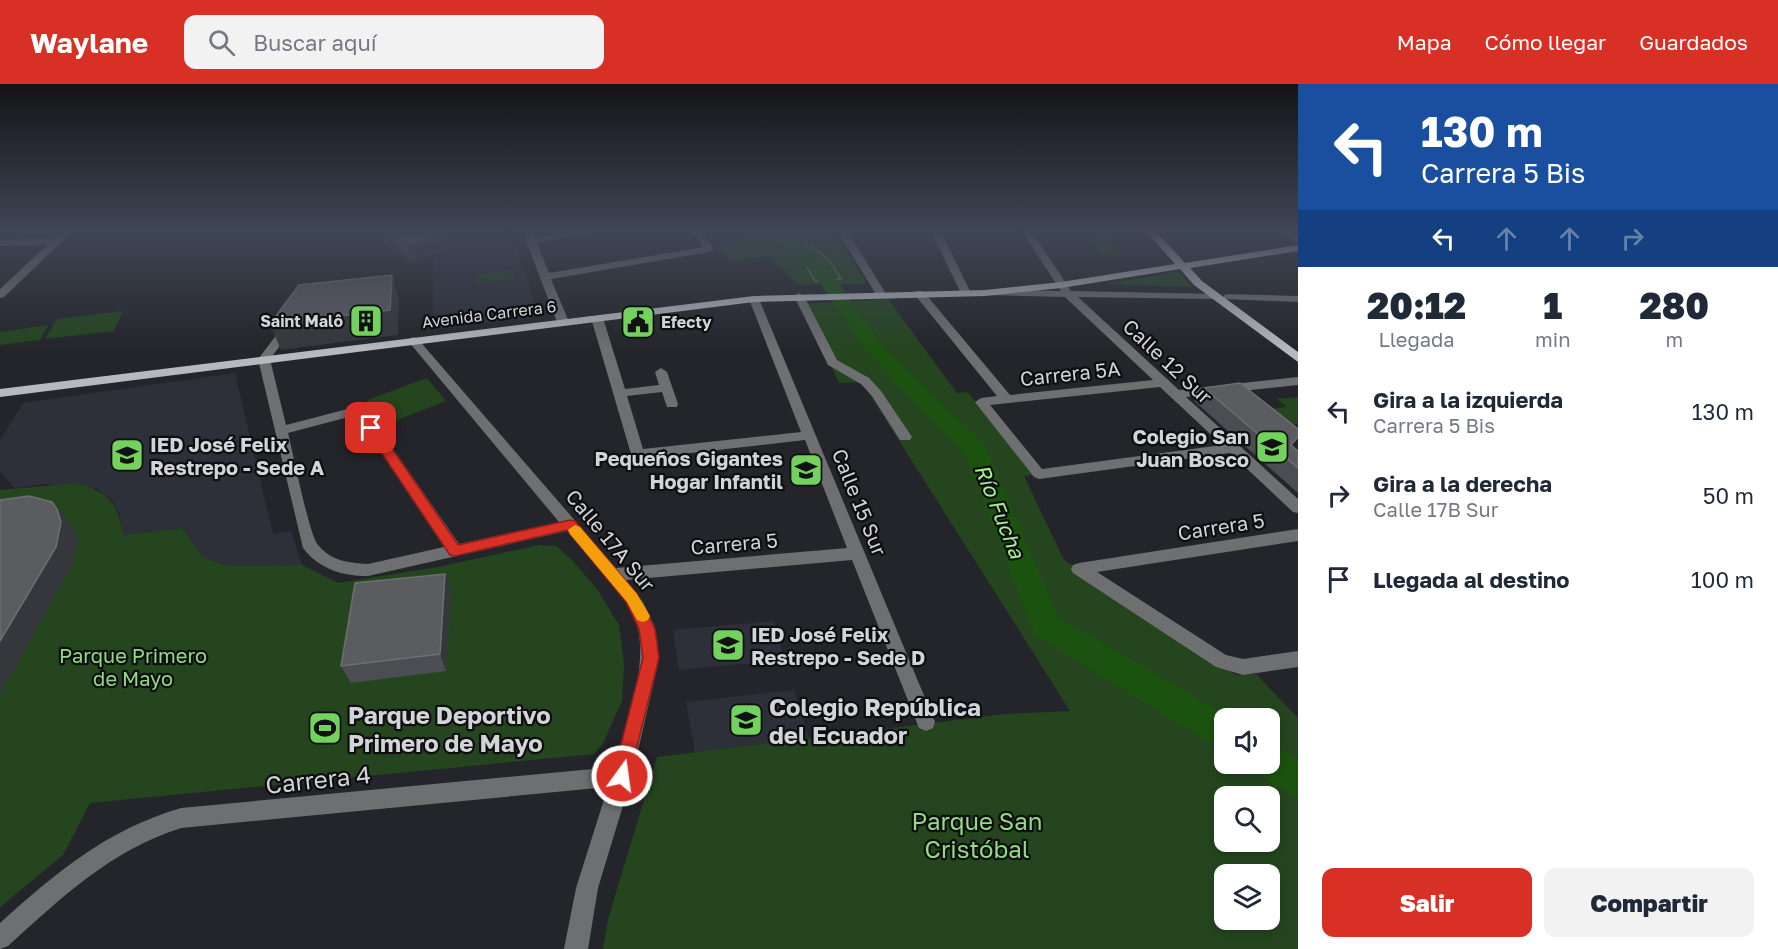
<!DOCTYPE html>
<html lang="es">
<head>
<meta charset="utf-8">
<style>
	body { margin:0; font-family:"Golos Text",sans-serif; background:#f2f2f3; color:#1f2937; height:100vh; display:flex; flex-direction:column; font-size:22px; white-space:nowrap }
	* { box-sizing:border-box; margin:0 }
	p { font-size:20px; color:#747a83 }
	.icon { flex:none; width:33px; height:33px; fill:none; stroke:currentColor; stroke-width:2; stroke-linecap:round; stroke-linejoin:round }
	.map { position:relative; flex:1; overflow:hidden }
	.drawer { display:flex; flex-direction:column; background:#fff; width:480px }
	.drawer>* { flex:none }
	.hud { background:#1a4fa0; color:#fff; overflow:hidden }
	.tools { position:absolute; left:1214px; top:624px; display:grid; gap:12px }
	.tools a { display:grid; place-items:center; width:66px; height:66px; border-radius:12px; background:#fff; box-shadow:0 3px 9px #0003; font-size:30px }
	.pin { position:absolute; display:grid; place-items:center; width:51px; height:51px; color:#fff; margin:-26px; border-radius:12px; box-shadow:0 3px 9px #0006 }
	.me { position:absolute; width:66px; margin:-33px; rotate:14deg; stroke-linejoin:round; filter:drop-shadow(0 0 4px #0008) }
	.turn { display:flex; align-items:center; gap:21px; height:126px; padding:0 24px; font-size:27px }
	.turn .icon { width:78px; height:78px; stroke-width:2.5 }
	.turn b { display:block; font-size:42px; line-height:51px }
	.lanes { display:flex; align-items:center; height:57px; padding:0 24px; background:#0003; justify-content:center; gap:30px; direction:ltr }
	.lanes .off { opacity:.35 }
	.eta { display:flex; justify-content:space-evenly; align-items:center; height:102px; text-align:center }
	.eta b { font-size:36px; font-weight:800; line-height:42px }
	.button { display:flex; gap:12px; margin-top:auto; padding:12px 24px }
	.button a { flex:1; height:69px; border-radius:12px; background:#d93025; color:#fff; font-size:24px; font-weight:800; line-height:69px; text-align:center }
	.button a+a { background:#f2f2f3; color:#1f2937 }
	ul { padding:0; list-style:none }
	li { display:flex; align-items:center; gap:18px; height:84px; padding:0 24px }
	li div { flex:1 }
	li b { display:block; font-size:22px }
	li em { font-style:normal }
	header { display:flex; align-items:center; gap:36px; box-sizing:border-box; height:84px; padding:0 30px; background:#d93025; color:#fff }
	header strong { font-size:28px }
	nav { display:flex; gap:33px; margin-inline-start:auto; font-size:21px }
	.search { width:420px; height:54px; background:#f2f2f3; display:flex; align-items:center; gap:15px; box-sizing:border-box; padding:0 21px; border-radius:12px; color:#747a83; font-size:22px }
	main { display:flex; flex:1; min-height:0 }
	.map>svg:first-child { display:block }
</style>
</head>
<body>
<header>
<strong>Waylane</strong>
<div class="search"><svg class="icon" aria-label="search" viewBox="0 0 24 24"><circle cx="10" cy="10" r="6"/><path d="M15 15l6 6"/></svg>Buscar aquí</div>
<nav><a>Mapa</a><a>Cómo llegar</a><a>Guardados</a></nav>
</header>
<main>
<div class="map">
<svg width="1298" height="865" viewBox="0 0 1298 865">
	<rect width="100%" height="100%" fill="#24252a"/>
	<!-- built -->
	<g fill="#2d2f39">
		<polygon points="0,146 58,146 45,158 0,159"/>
		<polygon points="372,146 491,146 498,156 513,154 539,232 433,246 433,176 406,181"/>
		<polygon points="235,289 273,450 291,447 302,481 227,482 202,472 182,444 123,451 120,432 112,416 98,405 45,400 14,404 0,387 0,356 23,319"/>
		<polygon points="774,537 785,576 679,586 673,546"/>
		<polygon points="794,606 809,654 695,669 686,618"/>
	</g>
	<!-- green -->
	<g fill="#24451e" fill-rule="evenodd">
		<polygon points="735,146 834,146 867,200 797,201 770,172 731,178 714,161 743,155"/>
		<polygon points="1088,152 1106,152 1122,172 1102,171"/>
		<polygon points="514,186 516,195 477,199 476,190"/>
		<polygon points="1178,188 1193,203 1105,200"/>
		<path d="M888 215 957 309 968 308 1033 391 1024 392 1064 476 1236 591 1256 590 1298 634V865H603L608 835 657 673 1005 630 1070 627 862 298 839 299 802 220ZM1224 634H1269V680H1224ZM1224 712H1269V758H1224ZM1224 790H1269V836H1224Z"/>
		<polygon points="123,227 114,247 45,255 57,235"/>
		<polygon points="48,241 40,256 0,261 0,248"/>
		<polygon points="427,294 446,317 384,341 367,316"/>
		<polygon points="1298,313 1298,340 1271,343 1253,327 1287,323 1277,315"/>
		<path d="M78 399C109 409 118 418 123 451L182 444 202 472 227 482 302 481 338 499 438 483 539 461 556 462 570 474 597 505 619 541 624 580 622 617 602 661 594 670 90 719 63 771 0 823V406Z"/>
	</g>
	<!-- water -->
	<polygon fill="#1c520f" stroke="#53794b" stroke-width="1.5" points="766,146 790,146 829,176 841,195 815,197 805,180"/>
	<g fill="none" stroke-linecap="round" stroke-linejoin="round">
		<!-- river -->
		<g fill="#1c520f" fill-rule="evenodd">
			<polygon points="764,146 783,146 824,178 880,259 985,362 1058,533 1231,634 1224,634 1224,665 1212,660 1035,551 965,371 866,267 811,186"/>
			<path d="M1269 659 1298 674V713C1282 706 1260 696 1253 680H1269Z"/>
		</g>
		<!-- minor -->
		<g fill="#6e6f71" fill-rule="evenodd">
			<polygon points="63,146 74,146 4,213 0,214 0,205 47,161 0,162 0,156 54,155"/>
			<polygon points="522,146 532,146 535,154 580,146 603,146 537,159 549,189 703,163 690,146 700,146 714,165 709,168 551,195 569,238 563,241 557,238"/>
			<polygon points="837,146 847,146 886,210 885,212 877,212"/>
			<polygon points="930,146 940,146 971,209 970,211 962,211 961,209"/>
			<path d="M1021 146H1031L1071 207 1219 210V214L1215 215 1078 213 1179 306 1298 293V301L1186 313 1298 415V429L1293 428 1230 369 1039 395 1034 393 975 318 981 314 997 312 915 211V207H923L1010 311 1153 296 1065 213 987 211V207L991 206 1061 207ZM1160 303 1222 361 1042 385 990 321Z"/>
			<polygon points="1275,146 1287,146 1298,152 1298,159"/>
			<polygon points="799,209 804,212 837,276 869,294 881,307 912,353 910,356 900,356 872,312 861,300 828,281 794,212"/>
			<polygon points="1228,210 1298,212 1298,218 1224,215 1224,211"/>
			<path d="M754 212 759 215 935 638 933 644 926 647 919 644 852 476 626 496 643 518 654 541 658 560V580L632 692 598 804 588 865H564L576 804 608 703 181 744C111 766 61 814 8 862L0 865V839C57 788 106 746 181 724L614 683C626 637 655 570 631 526 616 499 587 472 567 447L368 492C342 492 319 485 303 464L258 275 285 240 289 239 295 242 270 275 286 341 359 322 364 323 459 460 559 438 409 258 407 256 413 253 417 254 616 484 847 464 805 356 638 375 631 370 591 234 593 232H601L603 234 625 305 659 301 655 288 661 284 667 288 678 320 677 323H667L662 308 627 312 643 365 801 348 749 215ZM356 331 444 463 368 480C349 479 331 477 318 461 309 451 293 368 288 349Z"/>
			<polygon points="1298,445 1298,457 1097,488 1226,571 1243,575 1298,567 1298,583 1243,591 1216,583 1073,489 1071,485 1073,481 1079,479"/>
		</g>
		<!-- major -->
		<polygon fill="#b8b9be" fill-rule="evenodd" points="1145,146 1155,146 1185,179 1298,161 1298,167 1190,184 1202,197 1298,268 1298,278 1194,201 1180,185 1061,204 985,212 754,218 0,313 0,305 754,212 985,206 1061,198 1175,180"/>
	</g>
	<!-- wall -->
	<g fill="#4c4d52">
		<polygon points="384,146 439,146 446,166 411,176 392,157 391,153"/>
		<polygon points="1204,304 1291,361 1298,367 1298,409 1194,317"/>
		<polygon points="451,508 446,587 351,599 341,582"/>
	</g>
	<!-- shaded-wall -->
	<g fill="#36373c">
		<polygon points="443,150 446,166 411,176 407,160"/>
		<polygon points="392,191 399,217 398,251 281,266 270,240"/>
		<polygon points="52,418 73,443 78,456 72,482 0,610 0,557"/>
		<polygon points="445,490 451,508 446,587 440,570"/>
	</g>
	<!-- building -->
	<g fill="#5b5c60" stroke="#6e6e73" stroke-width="1.5">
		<polygon points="393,146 439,146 443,150 407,160"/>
		<polygon points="392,191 390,226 270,240 299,201"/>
		<polygon points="1240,299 1298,345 1298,353 1291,361 1298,367 1298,384 1204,304"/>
		<polygon points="29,412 52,418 57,425 61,438 56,463 0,557 0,416"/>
		<polygon points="445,490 440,570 341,582 355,499"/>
	</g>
	<!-- sky -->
	<linearGradient id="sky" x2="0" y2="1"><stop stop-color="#141417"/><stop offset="0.55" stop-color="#3f4655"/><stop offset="1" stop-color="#3f4655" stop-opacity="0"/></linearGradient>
	<rect width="1298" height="267" fill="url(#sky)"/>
	<!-- route -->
	<polygon fill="#d93025" stroke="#8d1f18" stroke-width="1.5" points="371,340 376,341 458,461 570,436 575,437 637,510 655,545 659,574 628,698 622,701 616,698 613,692 643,574 639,545 626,518 567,446 455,472 450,471 365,344"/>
	<!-- slow -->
	<polygon fill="#f59e0b" points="575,441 580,443 637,510 650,532 648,536 643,538 637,536 627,518 570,450 568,446"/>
	<!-- icons -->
	<defs>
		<g id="building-square" transform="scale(1.725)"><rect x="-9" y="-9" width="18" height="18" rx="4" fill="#72d25d" stroke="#0e0e10"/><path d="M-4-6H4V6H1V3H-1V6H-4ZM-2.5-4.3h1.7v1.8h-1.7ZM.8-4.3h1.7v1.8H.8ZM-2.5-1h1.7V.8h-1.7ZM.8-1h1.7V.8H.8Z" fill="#111"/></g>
		<g id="civic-square" transform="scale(1.725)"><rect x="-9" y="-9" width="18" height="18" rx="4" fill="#72d25d" stroke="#0e0e10"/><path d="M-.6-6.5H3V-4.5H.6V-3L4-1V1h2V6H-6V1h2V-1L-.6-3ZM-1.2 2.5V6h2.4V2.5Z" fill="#111"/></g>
		<g id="school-square" transform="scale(1.725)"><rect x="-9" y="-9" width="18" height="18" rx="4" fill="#72d25d" stroke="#0e0e10"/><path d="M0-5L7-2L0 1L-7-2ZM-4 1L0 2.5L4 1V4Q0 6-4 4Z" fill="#111"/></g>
		<g id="stadium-square" transform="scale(1.725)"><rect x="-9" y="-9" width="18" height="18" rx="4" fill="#72d25d" stroke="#0e0e10"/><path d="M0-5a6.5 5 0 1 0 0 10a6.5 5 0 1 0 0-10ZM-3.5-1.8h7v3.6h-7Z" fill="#111"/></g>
	</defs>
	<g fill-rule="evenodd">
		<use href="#building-square" x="366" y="237"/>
		<use href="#civic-square" x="638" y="238"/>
		<use href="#school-square" x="1272" y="363"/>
		<use href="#school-square" x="127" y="371"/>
		<use href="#school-square" x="806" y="386"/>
		<use href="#school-square" x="728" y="561"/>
		<use href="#school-square" x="746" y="636"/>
		<use href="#stadium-square" x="325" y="644"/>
	</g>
	<g text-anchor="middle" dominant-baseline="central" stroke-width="4.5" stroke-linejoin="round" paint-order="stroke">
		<!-- far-street labels -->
		<g font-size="16" fill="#d3d4d7" stroke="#0e0e10">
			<text transform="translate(489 230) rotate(-7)">Avenida Carrera 6</text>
		</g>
		<!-- far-poi labels -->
		<g font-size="16" font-weight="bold" fill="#d3d4d7" stroke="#0e0e10" text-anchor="end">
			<text x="343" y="237">Saint Malô</text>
			<text x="661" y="238" text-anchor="start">Efecty</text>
		</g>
		<!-- street labels -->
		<g font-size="20" fill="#d3d4d7" stroke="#0e0e10">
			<text transform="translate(1168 277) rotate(43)">Calle 12 Sur</text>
			<text transform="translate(1070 289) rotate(-6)">Carrera 5A</text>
			<text transform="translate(860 418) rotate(68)">Calle 15 Sur</text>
			<text transform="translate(1221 442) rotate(-9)">Carrera 5</text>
			<text transform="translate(611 456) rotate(50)">Calle 17A Sur</text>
			<text transform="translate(734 459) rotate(-5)">Carrera 5</text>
		</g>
		<!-- poi labels -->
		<g font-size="20" font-weight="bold" fill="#d3d4d7" stroke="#0e0e10" text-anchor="end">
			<text x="1249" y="352">Colegio San<tspan x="1249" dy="23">Juan Bosco</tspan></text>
			<text x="150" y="360" text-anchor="start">IED José Felix<tspan x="150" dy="23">Restrepo - Sede A</tspan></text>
			<text x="783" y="374">Pequeños Gigantes<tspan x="783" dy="23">Hogar Infantil</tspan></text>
			<text x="751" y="550" text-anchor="start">IED José Felix<tspan x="751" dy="23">Restrepo - Sede D</tspan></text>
		</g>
		<!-- park labels -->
		<g font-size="20" fill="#91db82" stroke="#0e0e10">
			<text x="133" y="571">Parque Primero<tspan x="133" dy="23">de Mayo</tspan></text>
		</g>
		<!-- water labels -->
		<g font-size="21" font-style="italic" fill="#a5f196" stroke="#0e0e10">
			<text transform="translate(1000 427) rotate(68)">Río Fucha</text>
		</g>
		<!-- near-poi labels -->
		<g font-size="24" font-weight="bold" fill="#d3d4d7" stroke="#0e0e10" text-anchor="start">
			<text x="769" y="622">Colegio República<tspan x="769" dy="28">del Ecuador</tspan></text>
			<text x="348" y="630">Parque Deportivo<tspan x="348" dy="28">Primero de Mayo</tspan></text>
		</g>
		<!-- near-street labels -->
		<g font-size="24" fill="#d3d4d7" stroke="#0e0e10">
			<text transform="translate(318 695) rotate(-6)">Carrera 4</text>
		</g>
		<!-- near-park labels -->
		<g font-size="24" fill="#91db82" stroke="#0e0e10">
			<text x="977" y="736">Parque San<tspan x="977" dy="28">Cristóbal</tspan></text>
		</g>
	</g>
</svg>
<div class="tools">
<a><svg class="icon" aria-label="sound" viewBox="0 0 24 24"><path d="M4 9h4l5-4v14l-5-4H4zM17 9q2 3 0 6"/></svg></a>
<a><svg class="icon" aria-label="search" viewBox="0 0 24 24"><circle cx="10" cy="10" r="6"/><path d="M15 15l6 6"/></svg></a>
<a><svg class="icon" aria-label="layers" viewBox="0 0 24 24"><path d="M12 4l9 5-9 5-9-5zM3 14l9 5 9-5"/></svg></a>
</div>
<div class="pin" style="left:371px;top:344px;background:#d93025"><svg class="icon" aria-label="arrive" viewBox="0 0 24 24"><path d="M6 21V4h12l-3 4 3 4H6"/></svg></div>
<svg class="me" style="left:622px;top:692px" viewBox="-20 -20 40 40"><circle r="17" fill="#d93025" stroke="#fff" stroke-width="3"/><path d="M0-11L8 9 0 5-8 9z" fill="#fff"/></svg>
</div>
<section class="drawer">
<div class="hud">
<div class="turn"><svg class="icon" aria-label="left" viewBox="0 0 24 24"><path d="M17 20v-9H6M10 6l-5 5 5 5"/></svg><div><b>130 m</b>Carrera 5 Bis</div></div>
<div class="lanes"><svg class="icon" aria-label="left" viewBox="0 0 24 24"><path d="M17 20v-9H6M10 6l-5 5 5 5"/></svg><svg class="icon off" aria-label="ahead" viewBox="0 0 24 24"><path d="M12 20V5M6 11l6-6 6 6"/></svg><svg class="icon off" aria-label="ahead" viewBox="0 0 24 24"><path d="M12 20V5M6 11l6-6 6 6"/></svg><svg class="icon off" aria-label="right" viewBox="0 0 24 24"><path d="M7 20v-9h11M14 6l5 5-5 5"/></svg></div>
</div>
<div class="eta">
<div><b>20:12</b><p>Llegada</p></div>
<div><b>1</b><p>min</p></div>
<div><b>280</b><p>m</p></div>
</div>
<ul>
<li><svg class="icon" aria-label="left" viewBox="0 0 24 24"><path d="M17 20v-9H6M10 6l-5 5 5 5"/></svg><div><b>Gira a la izquierda</b><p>Carrera 5 Bis</p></div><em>130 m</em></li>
<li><svg class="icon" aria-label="right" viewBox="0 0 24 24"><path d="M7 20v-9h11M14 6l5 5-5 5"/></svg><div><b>Gira a la derecha</b><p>Calle 17B Sur</p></div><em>50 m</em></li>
<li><svg class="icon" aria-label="arrive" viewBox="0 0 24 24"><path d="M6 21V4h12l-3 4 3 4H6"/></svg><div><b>Llegada al destino</b></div><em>100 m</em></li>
</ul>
<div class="button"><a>Salir</a><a>Compartir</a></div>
</section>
</main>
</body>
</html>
